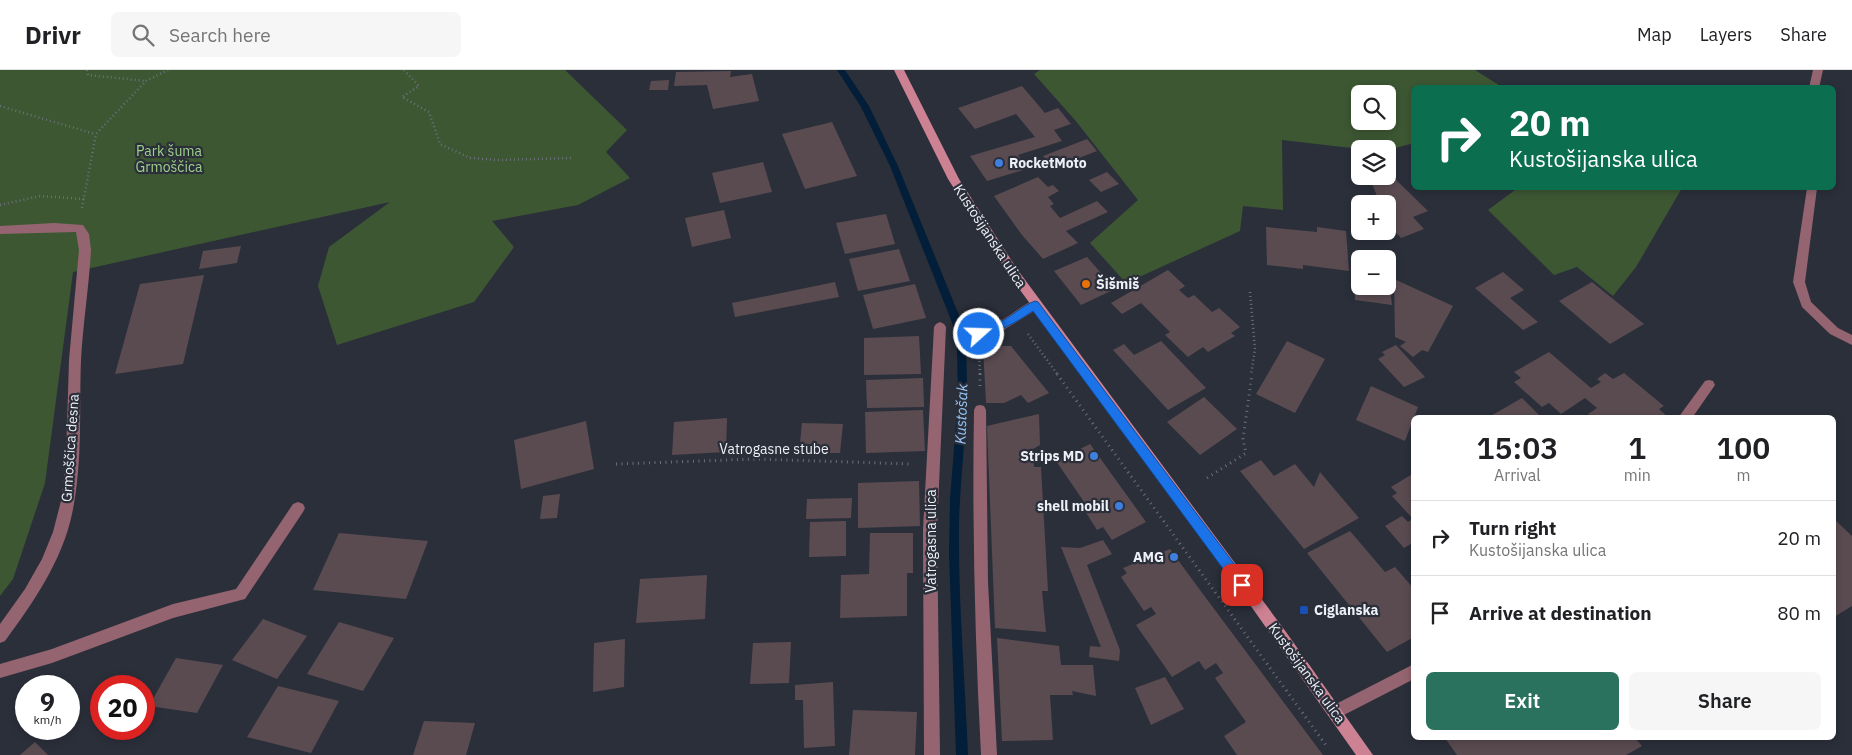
<!DOCTYPE html>
<html lang="en">
<head>
<meta charset="utf-8">
<style>
	body { margin:0; font-family:"IBM Plex Sans",sans-serif; background:#f6f6f6; color:#202124; height:100vh; display:flex; flex-direction:column; font-size:19px; white-space:nowrap }
	* { box-sizing:border-box; margin:0 }
	p { font-size:16px; color:#757577 }
	.icon { flex:none; width:28px; height:28px; fill:none; stroke:currentColor; stroke-width:2; stroke-linecap:round; stroke-linejoin:round }
	.map { position:relative; flex:1; overflow:hidden }
	.drawer { position:absolute; left:1411px; top:345px; width:425px; height:325px; display:flex; flex-direction:column; background:#fff; border-radius:8px; box-shadow:0 2px 8px #0003 }
	.drawer>* { flex:none }
	.banner { position:absolute; left:1411px; top:15px; width:425px; height:105px; border-radius:8px; box-shadow:0 2px 8px #0003; background:#0b6e4f; color:#fff; overflow:hidden }
	.fabs { position:absolute; left:1351px; top:15px; display:grid; gap:10px }
	.fabs a { display:grid; place-items:center; width:45px; height:45px; border-radius:8px; background:#fff; box-shadow:0 2px 8px #0003; font-size:25px }
	.speed { position:absolute; left:15px; top:605px; display:flex; gap:10px; font-size:25px; font-weight:700; text-align:center }
	.speed>* { display:grid; place-content:center; width:65px; height:65px; border-radius:50%; background:#fff; box-shadow:0 2px 8px #0003; line-height:1 }
	.speed small { font-size:12px; font-weight:400 }
	.speed .limit { border:8px solid #d22; background:#fff; color:#111 }
	.pin { position:absolute; display:grid; place-items:center; width:42px; height:42px; color:#fff; margin:-21px; border-radius:10px; box-shadow:0 2px 8px #0006 }
	.me { position:absolute; width:55px; margin:-28px; rotate:70deg; stroke-linejoin:round; filter:drop-shadow(0 0 4px #0008) }
	.turn { display:flex; align-items:center; gap:18px; height:105px; padding:0 15px; font-size:22px }
	.turn .icon { width:65px; height:65px; stroke-width:2.5 }
	.turn b { display:block; font-size:35px; line-height:42px }
	.eta { display:flex; justify-content:space-evenly; align-items:center; height:85px; text-align:center }
	.eta b { font-size:30px; font-weight:600; line-height:35px }
	.button { display:flex; gap:10px; margin-top:auto; padding:10px 15px }
	.button a { flex:1; height:58px; border-radius:8px; background:#2b725e; color:#fff; font-size:20px; font-weight:600; line-height:58px; text-align:center }
	.button a+a { background:#f6f6f6; color:#202124 }
	ul { padding:0; list-style:none }
	li { display:flex; align-items:center; gap:15px; height:75px; padding:0 15px; border-top:1px solid #e0e0e0 }
	li div { flex:1 }
	li b { display:block; font-size:19px }
	li em { font-style:normal }
	header { display:flex; align-items:center; gap:30px; box-sizing:border-box; height:70px; padding:0 25px; background:#fff; border-bottom:1px solid #e0e0e0 }
	header strong { font-size:24px }
	nav { display:flex; gap:28px; margin-inline-start:auto; font-size:18px }
	.search { width:350px; height:45px; background:#f6f6f6; display:flex; align-items:center; gap:12px; box-sizing:border-box; padding:0 18px; border-radius:8px; color:#757577; font-size:19px }
	.map>svg:first-child { display:block }
</style>
</head>
<body>
<header>
<strong>Drivr</strong>
<div class="search"><svg class="icon" aria-label="search" viewBox="0 0 24 24"><circle cx="10" cy="10" r="6"/><path d="M15 15l6 6"/></svg>Search here</div>
<nav><a>Map</a><a>Layers</a><a>Share</a></nav>
</header>
<div class="map">
<svg width="1852" height="685" viewBox="0 0 1852 685">
	<rect width="100%" height="100%" fill="#2b2f3a"/>
	<!-- green -->
	<g fill="#3d5733" fill-rule="evenodd">
		<polygon points="0,0 565,0 627,60 606,82 630,108 578,135 492,151 514,177 474,232 337,275 318,216 329,177 390,132 73,202 45,413 13,509 0,526"/>
		<path d="M1040 0H1475L1502 17 1414 18V73L1388 80V79H1360L1282 70 1283 140 1243 136 1240 161 1126 213 1090 173 1138 130 1075 50 1034 4ZM1360 24H1388V51H1360Z"/>
		<polygon points="1511,118 1682,118 1636,197 1613,226 1577,197 1554,205 1488,140 1515,120"/>
	</g>
	<g fill="none" stroke-linecap="round" stroke-linejoin="round">
		<!-- stream -->
		<path fill="#021e39" fill-rule="evenodd" d="M837 0H845L869 36 898 96 963 255C973 322 961 385 959 453 958 530 965 608 968 685H956L949 483 950 429 958 329 957 280 953 255 890 96 861 37Z"/>
	</g>
	<!-- building -->
	<g fill="#5a4b51">
		<polygon points="731,1 730,7 752,4 759,31 713,39 707,15 674,16 676,2"/>
		<polygon points="669,10 668,20 649,20 651,11"/>
		<polygon points="1022,16 1045,43 1058,38 1071,54 1054,60 1062,71 1018,85 1022,91 1018,92 1023,100 987,111 970,86 1035,67 1016,44 975,59 958,38"/>
		<polygon points="832,52 857,106 805,119 782,64"/>
		<polygon points="1087,69 1097,81 1053,98 1043,86"/>
		<polygon points="763,92 772,122 720,133 712,103"/>
		<polygon points="1107,102 1119,114 1101,122 1089,110"/>
		<polygon points="1390,104 1428,141 1413,147 1424,159 1401,168 1388,154 1388,134 1385,134 1377,126 1371,111"/>
		<polygon points="1038,107 1048,117 1053,115 1059,121 1048,127 1054,134 1050,136 1060,148 1097,131 1108,142 1066,161 1078,173 1043,189 1022,165 994,126"/>
		<polygon points="724,140 731,168 692,177 685,148"/>
		<polygon points="886,144 895,174 845,184 836,153"/>
		<polygon points="1266,157 1317,162 1317,157 1346,161 1349,201 1303,195 1303,199 1267,195"/>
		<polygon points="241,176 237,193 199,199 203,181"/>
		<polygon points="899,179 910,211 858,221 849,189"/>
		<polygon points="1087,187 1115,219 1081,235 1054,201"/>
		<polygon points="1168,200 1185,216 1179,220 1188,228 1194,225 1212,242 1219,238 1240,257 1231,263 1235,266 1208,282 1203,277 1188,287 1165,265 1170,262 1141,233 1122,244 1111,233"/>
		<polygon points="1503,202 1524,220 1510,228 1538,252 1523,260 1475,218"/>
		<polygon points="204,205 183,294 115,304 140,214"/>
		<polygon points="1354,205 1360,206 1360,216 1388,216 1388,210 1389,210 1392,235 1355,230"/>
		<polygon points="1394,209 1453,236 1428,282 1422,280 1413,287 1400,276 1406,272 1395,267"/>
		<polygon points="835,212 839,227 735,247 732,233"/>
		<polygon points="1592,212 1644,254 1610,274 1559,231"/>
		<polygon points="915,214 926,248 873,259 863,225"/>
		<polygon points="919,266 921,304 864,305 864,268"/>
		<polygon points="1161,271 1206,318 1168,340 1113,280 1124,274 1134,285"/>
		<polygon points="1287,271 1325,289 1295,343 1256,324"/>
		<polygon points="1396,275 1425,307 1404,317 1378,289 1385,285 1382,282"/>
		<polygon points="983,276 1011,276 1049,323 1028,333 1021,325 1004,333 986,333"/>
		<polygon points="1549,282 1591,318 1601,312 1597,309 1605,303 1613,309 1624,303 1664,336 1659,339 1669,348 1592,348 1588,344 1597,338 1585,328 1561,344 1549,333 1542,337 1514,312 1521,308 1514,302"/>
		<polygon points="923,308 924,337 867,338 866,310"/>
		<polygon points="1371,316 1418,337 1405,371 1356,350"/>
		<polygon points="1204,327 1237,359 1200,385 1167,352"/>
		<polygon points="1522,328 1542,348 1487,348"/>
		<polygon points="923,340 925,381 866,383 865,342"/>
		<polygon points="1039,344 1040,375 1033,379 1034,397 1041,397 1048,521 1042,521 1046,562 995,558 987,356"/>
		<polygon points="727,348 726,382 672,385 674,352"/>
		<polygon points="586,351 594,399 521,419 514,370"/>
		<polygon points="802,353 843,354 840,383 799,383"/>
		<polygon points="1090,374 1146,452 1112,470 1103,457 1097,460 1085,441 1089,439 1056,391"/>
		<polygon points="1261,390 1274,406 1295,394 1314,417 1320,402 1359,448 1304,479 1240,401"/>
		<polygon points="1414,403 1414,472 1404,478 1385,456 1402,446 1408,452 1413,449 1392,426 1397,423 1391,417"/>
		<polygon points="919,411 920,456 858,458 858,413"/>
		<polygon points="560,424 557,448 540,449 543,426"/>
		<polygon points="852,428 851,448 806,449 807,429"/>
		<polygon points="1834,449 1852,466 1852,536 1834,547"/>
		<polygon points="846,451 846,486 809,487 810,452"/>
		<polygon points="1350,461 1385,502 1395,497 1414,519 1414,567 1387,582 1307,483"/>
		<polygon points="339,463 428,471 406,529 313,520"/>
		<polygon points="870,463 913,463 913,503 907,503 907,546 840,548 841,505 869,504"/>
		<polygon points="1103,470 1112,484 1087,495 1120,580 1119,591 1089,587 1090,576 1101,577 1061,477 1080,478"/>
		<polygon points="1170,479 1200,520 1323,685 1237,685 1224,666 1246,652 1215,608 1223,603 1216,593 1205,600 1199,591 1172,607 1136,555 1156,544 1151,537 1144,541 1121,507 1127,503 1123,498"/>
		<polygon points="707,505 705,549 636,553 640,509"/>
		<polygon points="263,549 307,566 277,609 232,590"/>
		<polygon points="339,552 394,568 363,621 307,604"/>
		<polygon points="997,568 1059,576 1061,595 1093,595 1096,626 1072,621 1073,625 1050,625 1053,670 1002,671"/>
		<polygon points="625,569 624,617 593,622 594,573"/>
		<polygon points="791,572 789,613 750,614 753,573"/>
		<polygon points="176,588 223,595 197,643 149,636"/>
		<polygon points="1165,607 1184,639 1151,655 1135,618"/>
		<polygon points="833,612 835,676 804,678 803,630 795,630 795,615"/>
		<polygon points="278,616 339,631 311,683 247,667"/>
		<polygon points="853,640 917,642 915,685 849,685"/>
		<polygon points="424,651 475,653 466,685 413,685"/>
		<polygon points="1445,668 1635,668 1642,676 1626,685 1457,685"/>
		<polygon points="35,672 48,685 20,685"/>
	</g>
	<g fill="none" stroke-linecap="round" stroke-linejoin="round">
		<!-- path-far1 -->
		<g stroke="#6c707a" stroke-width="2.5" stroke-dasharray="1 3" stroke-linecap="butt">
			<polyline points="87,0 88,5 146,11"/>
			<polyline points="404,0 419,16 402,27 429,42 440,74 470,88 499,90 572,88"/>
			<polyline points="0,36 95,64"/>
			<polyline points="0,135 40,126 84,129"/>
			<polyline points="82,138 96,64 146,11 168,0"/>
			<polyline points="1250,222 1255,279 1251,305"/>
			<polyline points="1028,264 1058,305"/>
			<polyline points="979,283 980,305"/>
		</g>
		<!-- path -->
		<g stroke="#6c707a" stroke-width="3" stroke-dasharray="1 4.5" stroke-linecap="butt">
			<polyline points="980,304 980,319"/>
			<polyline points="1057,304 1328,678"/>
			<polyline points="616,394 755,389 911,394"/>
			<polyline points="1207,408 1246,383 1243,369 1252,304"/>
		</g>
		<!-- lane -->
		<g fill="#946570" fill-rule="evenodd">
			<polygon points="1813,0 1823,0 1819,18 1809,18"/>
			<polygon points="1807,118 1817,118 1805,212 1811,232 1838,258 1852,265 1852,275 1830,264 1802,237 1793,212"/>
			<path d="M1035 230 1039 232 1041 235 1039 238 1005 259 979 269 975 267 973 264C978 255 988 256 997 252 1011 247 1021 235 1035 230Z"/>
			<path d="M980 335 984 336 986 340 988 512 997 685H981C975 570 972 455 974 340L976 336Z"/>
		</g>
		<!-- street -->
		<g fill="#946570" fill-rule="evenodd">
			<path d="M54 153 83 155 89 164 91 180C89 217 83 253 81 290 79 341 83 393 72 444 62 491 33 533 5 571L0 573V554L25 519 42 489 53 462 62 427 66 388 69 290 79 180 76 162 0 164V156Z"/>
			<polygon points="940,252 944,254 946,257 937,460 940,685 924,685 923,460 934,257 936,254"/>
			<polygon points="1709,310 1713,311 1715,315 1692,348 1678,348 1705,311"/>
			<polygon points="298,432 303,434 305,438 303,442 245,529 173,548 52,593 0,608 0,594 52,579 173,534 236,519 293,434"/>
			<polygon points="1414,594 1414,609 1340,647 1335,649 1330,647 1328,642 1330,637"/>
		</g>
		<!-- secondary -->
		<polygon fill="#cd8294" fill-rule="evenodd" points="894,0 904,0 959,109 1017,199 1286,562 1373,685 1356,685 1248,532 1009,205 948,109"/>
	</g>
	<!-- route -->
	<path fill="#1a73e8" stroke="#114b97" d="M1035 231 1038 232 1247 511 1249 515 1247 519 1242 521 1238 519 1033 241C1015 253 998 262 979 269L975 267 973 264C979 255 988 256 997 253 1011 248 1021 236 1035 231Z"/>
	<!-- markers -->
	<g fill="#3f7fe0" stroke="#2b2f3a" stroke-width="2">
		<circle cx="999" cy="93" r="5"/>
		<circle cx="1094" cy="386" r="5"/>
		<circle cx="1119" cy="436" r="5"/>
		<circle cx="1174" cy="487" r="5"/>
	</g>
	<circle fill="#e8710a" stroke="#2b2f3a" stroke-width="2" cx="1086" cy="214" r="5"/>
	<rect fill="#1a4fb4" stroke="#2b2f3a" stroke-width="2" x="1299" y="535" width="10" height="10" rx="2.5"/>
	<g text-anchor="middle" dominant-baseline="central" stroke-width="4.5" stroke-linejoin="round" paint-order="stroke">
		<!-- park labels -->
		<g font-size="14" fill="#9fd18a" stroke="#2b2f3a">
			<text x="169" y="81">Park šuma<tspan x="169" dy="16">Grmoščica</tspan></text>
		</g>
		<!-- poi labels -->
		<g font-size="14" font-weight="bold" fill="#edf0f7" stroke="#2b2f3a" text-anchor="start">
			<text x="1009" y="93">RocketMoto</text>
			<text x="1096" y="214">Šišmiš</text>
			<text x="1084" y="386" text-anchor="end">Strips MD</text>
			<text x="1109" y="436" text-anchor="end">shell mobil</text>
			<text x="1164" y="487" text-anchor="end">AMG</text>
			<text x="1314" y="540">Ciglanska</text>
		</g>
		<!-- street labels -->
		<g font-size="14" fill="#edf0f7" stroke="#2b2f3a">
			<text transform="translate(990 166) rotate(57)">Kustošijanska ulica</text>
			<text transform="translate(70 378) rotate(-86)">Grmoščica desna</text>
			<text x="774" y="379">Vatrogasne stube</text>
			<text transform="translate(931 471) rotate(-90)">Vatrogasna ulica</text>
			<text transform="translate(1307 603) rotate(54)">Kustošijanska ulica</text>
		</g>
		<!-- water labels -->
		<g font-size="15" font-style="italic" fill="#95c4f6" stroke="#2b2f3a">
			<text transform="translate(961 344) rotate(-88)">Kustošak</text>
		</g>
	</g>
</svg>
<div class="fabs">
<a><svg class="icon" aria-label="search" viewBox="0 0 24 24"><circle cx="10" cy="10" r="6"/><path d="M15 15l6 6"/></svg></a>
<a><svg class="icon" aria-label="layers" viewBox="0 0 24 24"><path d="M12 4l9 5-9 5-9-5zM3 14l9 5 9-5"/></svg></a>
<a>+</a>
<a>−</a>
</div>
<div class="speed"><div>9<small>km/h</small></div><div class="limit">20</div></div>
<div class="pin" style="left:1242px;top:515px;background:#d93025"><svg class="icon" aria-label="arrive" viewBox="0 0 24 24"><path d="M6 21V4h12l-3 4 3 4H6"/></svg></div>
<svg class="me" style="left:979px;top:264px" viewBox="-20 -20 40 40"><circle r="17" fill="#1a73e8" stroke="#fff" stroke-width="3"/><path d="M0-11L8 9 0 5-8 9z" fill="#fff"/></svg>
<div class="banner">
<div class="turn"><svg class="icon" aria-label="right" viewBox="0 0 24 24"><path d="M7 20v-9h11M14 6l5 5-5 5"/></svg><div><b>20 m</b>Kustošijanska ulica</div></div>
</div>
<section class="drawer">
<div class="eta">
<div><b>15:03</b><p>Arrival</p></div>
<div><b>1</b><p>min</p></div>
<div><b>100</b><p>m</p></div>
</div>
<ul>
<li><svg class="icon" aria-label="right" viewBox="0 0 24 24"><path d="M7 20v-9h11M14 6l5 5-5 5"/></svg><div><b>Turn right</b><p>Kustošijanska ulica</p></div><em>20 m</em></li>
<li><svg class="icon" aria-label="arrive" viewBox="0 0 24 24"><path d="M6 21V4h12l-3 4 3 4H6"/></svg><div><b>Arrive at destination</b></div><em>80 m</em></li>
</ul>
<div class="button"><a>Exit</a><a>Share</a></div>
</section>
</div>
</body>
</html>
